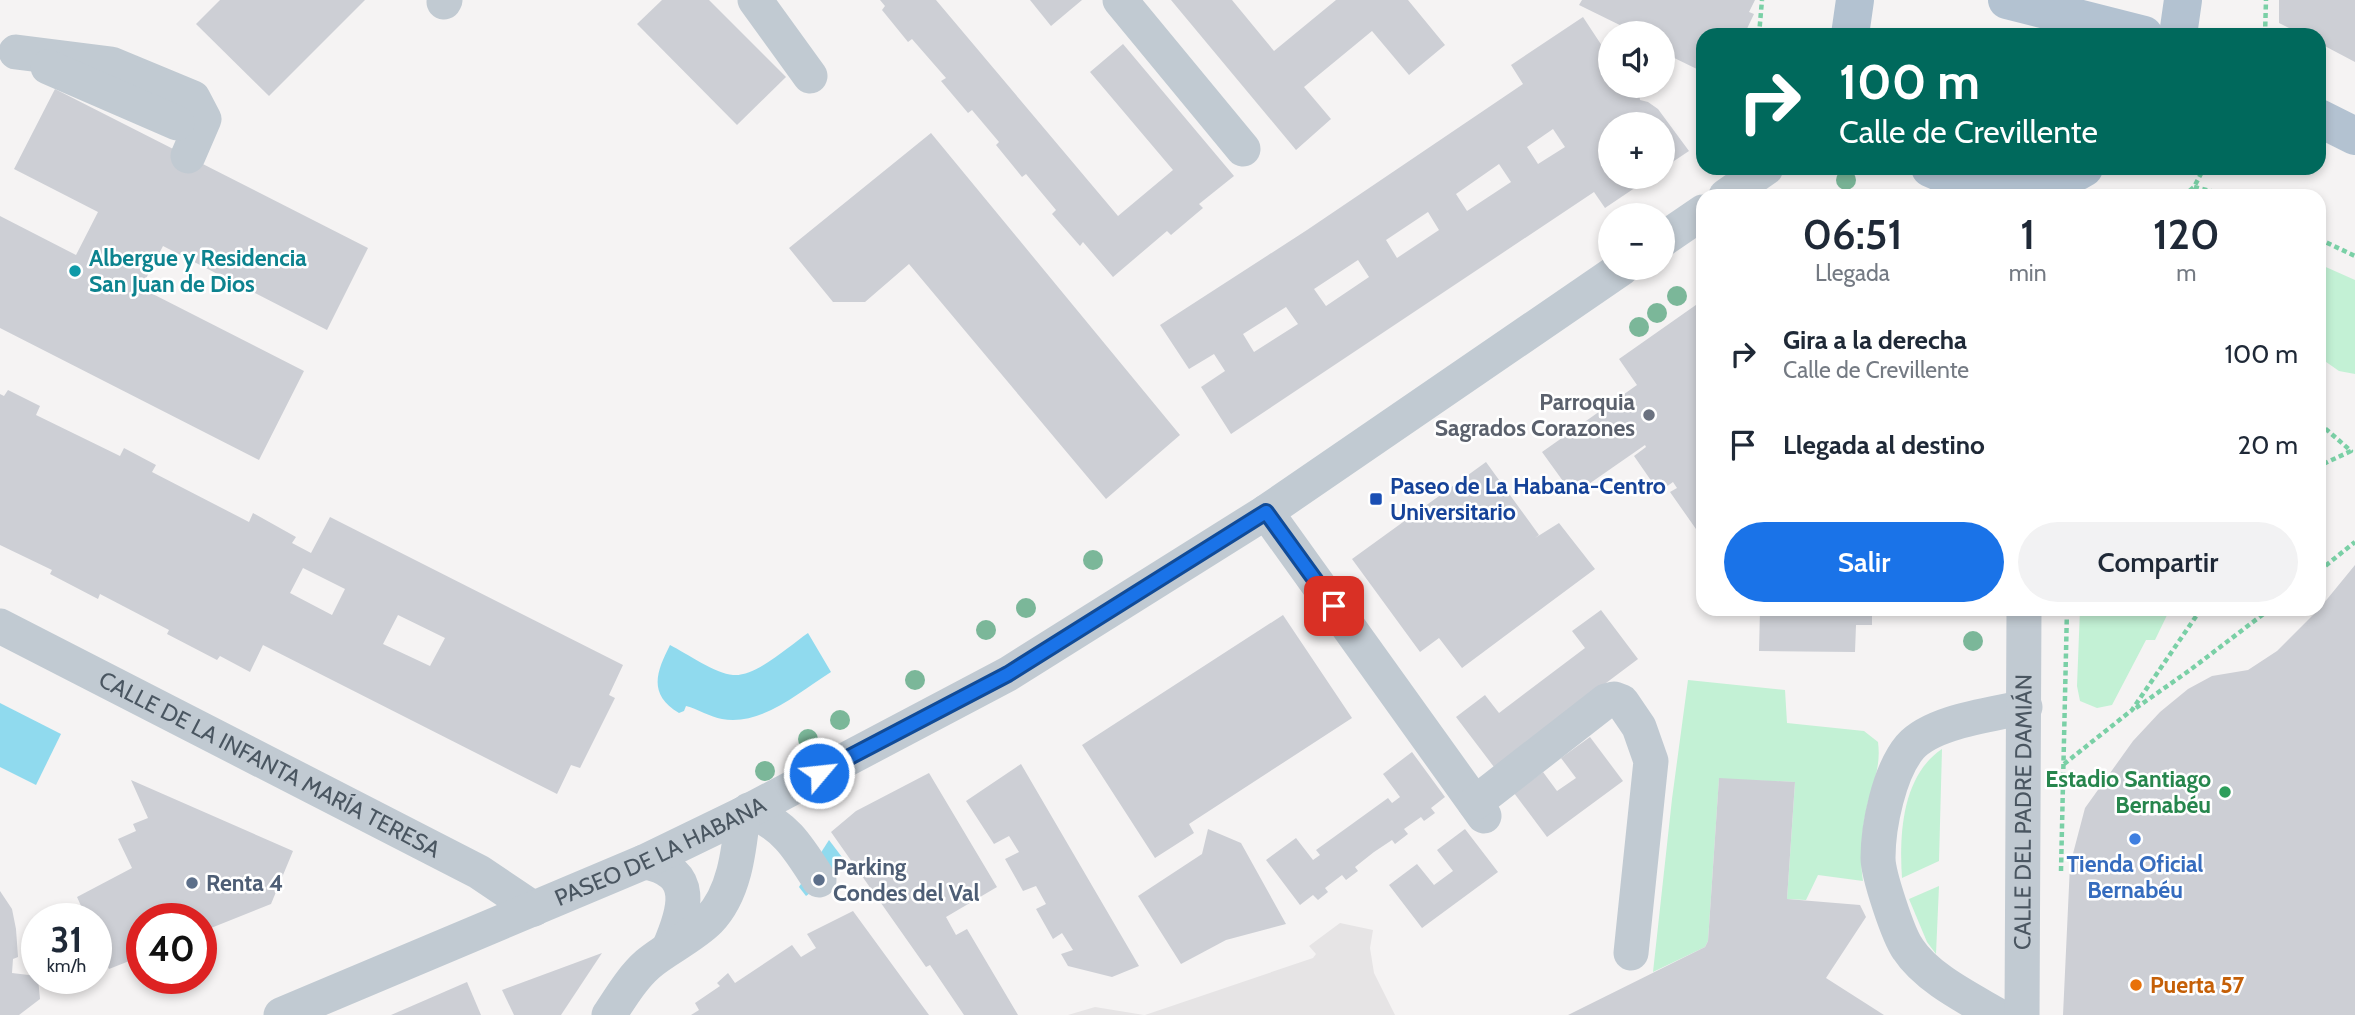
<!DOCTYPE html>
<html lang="es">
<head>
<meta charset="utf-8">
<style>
	body { margin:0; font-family:Cabin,sans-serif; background:#f2f2f3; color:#1f2937; height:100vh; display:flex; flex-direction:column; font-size:26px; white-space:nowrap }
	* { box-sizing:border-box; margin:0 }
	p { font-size:23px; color:#747a83 }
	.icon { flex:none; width:38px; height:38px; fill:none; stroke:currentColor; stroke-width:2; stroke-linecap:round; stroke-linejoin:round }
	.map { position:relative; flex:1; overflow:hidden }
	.sheet { position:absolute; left:1696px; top:189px; width:630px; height:427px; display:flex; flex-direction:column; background:#fff; border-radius:21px; box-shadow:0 4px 10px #0003 }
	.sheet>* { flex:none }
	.top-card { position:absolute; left:1696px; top:28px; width:630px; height:147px; border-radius:21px; box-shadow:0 4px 10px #0003; background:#00695c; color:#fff; overflow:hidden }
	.controls { position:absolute; left:1598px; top:21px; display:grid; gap:14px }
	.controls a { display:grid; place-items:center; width:77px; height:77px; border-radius:50%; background:#fff; box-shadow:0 4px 10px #0003; font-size:35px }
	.speed { position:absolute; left:21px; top:903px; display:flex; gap:14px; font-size:35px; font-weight:700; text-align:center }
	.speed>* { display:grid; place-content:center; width:91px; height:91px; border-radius:50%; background:#fff; box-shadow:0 4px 10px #0003; line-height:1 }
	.speed small { font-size:18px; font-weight:400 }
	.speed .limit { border:10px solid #d22; background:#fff; color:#111 }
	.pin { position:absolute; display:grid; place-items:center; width:60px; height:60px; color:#fff; margin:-30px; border-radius:14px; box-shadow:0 4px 10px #0006 }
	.me { position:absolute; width:77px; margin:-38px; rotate:62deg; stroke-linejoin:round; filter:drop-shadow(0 0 5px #0008) }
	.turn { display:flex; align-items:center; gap:24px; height:147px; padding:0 28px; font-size:32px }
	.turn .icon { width:91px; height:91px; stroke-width:2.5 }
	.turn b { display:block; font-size:49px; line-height:60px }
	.eta { display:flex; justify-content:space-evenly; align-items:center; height:119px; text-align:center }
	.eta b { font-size:42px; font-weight:600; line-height:49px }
	.primary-button { display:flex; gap:14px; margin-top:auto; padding:14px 28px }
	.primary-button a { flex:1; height:80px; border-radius:42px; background:#1a73e8; color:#fff; font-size:28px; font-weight:600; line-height:80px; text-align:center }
	.primary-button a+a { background:#f2f2f3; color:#1f2937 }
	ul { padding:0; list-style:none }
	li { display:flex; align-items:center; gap:21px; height:91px; padding:0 28px }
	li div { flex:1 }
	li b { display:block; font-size:26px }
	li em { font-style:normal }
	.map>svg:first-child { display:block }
</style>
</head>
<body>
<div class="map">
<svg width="2355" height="1015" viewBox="0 0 2355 1015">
	<rect width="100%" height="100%" fill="#f5f3f3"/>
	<!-- education -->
	<g fill="#e6e4e5">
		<polygon points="1340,923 1373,930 1370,948 1374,973 1395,1015 1145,1015 1313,958 1316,954 1309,946"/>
		<polygon points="1095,1007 1144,1015 1068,1015"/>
	</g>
	<!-- green -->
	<g fill="#c3f1d5">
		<polygon points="2319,264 2355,280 2355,374 2339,371 2319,357"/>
		<polygon points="2080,609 2170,609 2155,640 2146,640 2112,705 2097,708 2080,701 2077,686"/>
		<path d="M1688 680 1785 690 1787 723 1864 731 1878 742C1881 765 1874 781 1868 802 1862 827 1859 856 1863 881L1818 875 1806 900 1787 899 1795 782 1719 779 1708 941 1705 947 1653 972 1672 799Z"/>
		<path d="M1942 749 1939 861 1902 878C1899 834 1902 776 1942 749Z"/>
		<polygon points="1939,886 1936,954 1927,942 1909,899"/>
	</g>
	<!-- water -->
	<g fill="#90daee">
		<path d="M808 633 831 672C799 692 762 726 722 719 710 717 698 709 686 706L684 711 679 713C647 694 657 671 670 645 686 653 716 674 733 675 756 677 789 646 808 633Z"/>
		<polygon points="0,703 61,734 36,785 0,767"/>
		<polygon points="829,840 848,865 806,896 799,887"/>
	</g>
	<!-- building -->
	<g fill="#cdcfd5" fill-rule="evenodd">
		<polygon points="220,0 365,0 269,96 196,24"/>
		<polygon points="662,0 709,0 786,77 737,125 637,24"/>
		<polygon points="880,0 936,0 1118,216 1173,170 1090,72 1123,44 1234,176 1199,204 1203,208 1171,235 1167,231 1113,277 1083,242 1080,246 1052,214 1056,210 1026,174 1022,177 996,145 999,142 972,110 968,113 941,81 946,78 912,39 908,42 882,10 885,6"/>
		<polygon points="1030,0 1082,0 1051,26"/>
		<polygon points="1171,0 1232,0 1274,51 1336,0 1408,0 1445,45 1409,75 1372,31 1304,87 1331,119 1296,150"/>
		<polygon points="1582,0 1755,0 1749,12 1754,14 1744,35 1703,35 1703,72 1662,52 1662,33 1636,33 1579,5"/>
		<polygon points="2279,0 2355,0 2355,62 2319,43 2319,35 2303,35 2279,23"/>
		<path d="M1583 17 1610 58V86H1638L1640 100 1648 102 1658 109 1689 151 1662 169V124H1610V177H1651L1605 208 1594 192 1231 434 1201 387 1225 371 1214 354 1189 369 1160 325 1307 230 1523 84 1511 65ZM1553 129 1565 147 1538 164 1527 147ZM1499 164 1511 182 1467 211 1456 194ZM1428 212 1439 230 1397 258 1386 240ZM1358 260 1369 277 1326 306 1314 289ZM1286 307 1298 324 1254 352 1243 334Z"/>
		<polygon points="55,89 368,248 327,330 163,246 141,288 304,371 259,460 0,328 0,216 76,255 98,212 14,169"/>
		<polygon points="931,133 1180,435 1106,499 909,264 865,302 833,302 789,248"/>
		<polygon points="1703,300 1703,539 1670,492 1677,488 1673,482 1659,492 1634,456 1646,447 1645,445 1573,495 1542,452 1637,385 1619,359"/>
		<path d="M8 390 40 406 36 415 120 456 124 448 156 465 152 472 249 522 253 513 296 537 292 543 311 553 330 517 623 665 609 695 615 698 580 768 571 765 557 794 263 645 250 672 220 656 217 660 167 634 169 630 100 594 98 599 50 574 52 570 0 545V394L4 396ZM303 568 345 589 332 615 290 593ZM398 615 445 638 430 666 383 644Z"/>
		<polygon points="1486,462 1539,535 1535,538 1559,523 1595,569 1462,668 1439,638 1420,652 1352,559"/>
		<polygon points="2355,565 2355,1015 2063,1015 2070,865 2085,808 2133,741 2160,712 2188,689 2212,676 2248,670 2277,651 2319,609"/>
		<polygon points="1760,609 1872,609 1872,625 1856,625 1855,652 1759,651"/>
		<polygon points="1601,610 1638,659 1494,767 1456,717 1485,695 1499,713 1585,648 1572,631"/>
		<polygon points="1283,615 1352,718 1189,824 1194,833 1155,858 1082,745"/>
		<polygon points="1590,737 1623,781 1547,837 1514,793 1543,772 1557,791 1576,778 1561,758"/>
		<polygon points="1412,752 1445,797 1431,808 1435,813 1424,821 1421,817 1404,829 1408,834 1395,844 1392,840 1374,852 1355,867 1358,871 1346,880 1342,875 1325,888 1328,892 1318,900 1313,895 1300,905 1266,860 1296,838 1313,860 1320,855 1316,850 1388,798 1392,803 1400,797 1383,774"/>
		<polygon points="1021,764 1139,966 1112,977 1068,966 1061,954 1073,950 1062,933 1053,939 1036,909 1046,904 1036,886 1023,891 1005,859 1019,852 1009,836 994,844 966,801"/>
		<polygon points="929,773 997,887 946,917 956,935 967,929 1018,1015 964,1015 930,965 926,967 831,832 856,811"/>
		<polygon points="1719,778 1795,782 1787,899 1860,905 1866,917 1826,978 1884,1015 1568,1015 1705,947 1708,941"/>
		<polygon points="131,780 293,851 271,904 201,932 201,919 142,919 142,956 109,969 96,940 96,919 87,919 77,897 132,868 118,839 136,831 133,824 148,818"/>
		<polygon points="1208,829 1241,843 1286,924 1226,940 1181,964 1138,896 1202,854"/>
		<polygon points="1465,829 1498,872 1422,928 1389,885 1417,864 1434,885 1453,871 1437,850"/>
		<polygon points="0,891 12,909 16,929 18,957 13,959 12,973 37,976 38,978 40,999 19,1015 0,1015"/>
		<polygon points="853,911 929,1015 691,1015 699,1010 695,1003 720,986 717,983 728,973 735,983 792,945 801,957 816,948 807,934"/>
		<polygon points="602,953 561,1015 514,1015 502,990"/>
		<polygon points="467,982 481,1015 391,1015"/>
	</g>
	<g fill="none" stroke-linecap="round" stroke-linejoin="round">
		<!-- path -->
		<g stroke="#7ad0a6" stroke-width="4.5" stroke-dasharray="5 3.5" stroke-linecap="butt">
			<polyline points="1759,35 1762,0"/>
			<polyline points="2265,35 2266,0"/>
			<polyline points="2194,187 2231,196"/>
			<polyline points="2183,196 2194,187 2204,168"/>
			<polyline points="2319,239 2355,256"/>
			<polyline points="2319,423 2351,451 2319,466"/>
			<polyline points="2319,571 2355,542"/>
			<polyline points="2136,708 2190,670 2270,609"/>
			<polyline points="2064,764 2132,710 2201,609"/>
			<polyline points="2061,871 2067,609"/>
		</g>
		<!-- minor -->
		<g stroke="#c1cad2" stroke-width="35">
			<polyline points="755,0 810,76"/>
			<polyline points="1120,0 1243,149"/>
			<polyline points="444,2 445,0"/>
			<polyline points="16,52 111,64 193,98 204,119 188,156"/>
			<polyline points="48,67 177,123"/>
			<polyline points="1726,196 1766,168"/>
			<polyline points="1662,240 1703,212"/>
			<polyline points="1266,512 1484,816"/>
			<path id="s1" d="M0 626 479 872 534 909"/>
			<polyline points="1475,803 1606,701 1614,699 1622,702 1639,727 1651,761 1631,953"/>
			<path d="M749 810C786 826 798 847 819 880"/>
			<path d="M644 862C698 871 685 911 669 948"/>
			<path id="s2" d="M281 1015 644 862 743 814 1008 674 1266 512 1622 268"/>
			<path d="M609 1015C621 997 632 978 648 964 667 948 692 937 709 920 735 893 739 850 743 814"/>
			<path d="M1997 1015C1968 998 1927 978 1908 949 1898 935 1878 874 1878 858 1878 826 1889 772 1910 747 1933 721 1992 715 2025 707"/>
			<path id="s3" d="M2022 1015 2024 609"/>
		</g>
		<!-- major -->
		<g stroke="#b3c2d1" stroke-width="38">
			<polyline points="2007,0 2144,35"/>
			<polyline points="1850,35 1855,0"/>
			<polyline points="2178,35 2183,0"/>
			<polyline points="2319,118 2355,136"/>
			<path d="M1930 168C1972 188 2044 193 2084 168"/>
		</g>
	</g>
	<!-- trees -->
	<g fill="#7bb799">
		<circle cx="1846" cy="180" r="10"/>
		<circle cx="1677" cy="296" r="10"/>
		<circle cx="1657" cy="313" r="10"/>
		<circle cx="1639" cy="327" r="10"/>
		<circle cx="1093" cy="560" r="10"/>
		<circle cx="1026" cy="608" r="10"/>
		<circle cx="986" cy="630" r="10"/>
		<circle cx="1973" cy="641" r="10"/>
		<circle cx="915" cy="680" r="10"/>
		<circle cx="840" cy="720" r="10"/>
		<circle cx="808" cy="739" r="10"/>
		<circle cx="765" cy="771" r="10"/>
	</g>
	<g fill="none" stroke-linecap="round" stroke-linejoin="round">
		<!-- route casing -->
		<g stroke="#114b97" stroke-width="18">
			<polyline id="route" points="819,773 1008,674 1266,512 1334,606"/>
		</g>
		<!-- route -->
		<use href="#route" stroke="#1a73e8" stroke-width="12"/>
	</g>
	<!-- markers -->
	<circle fill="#0f9aa8" stroke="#fff" stroke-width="2.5" cx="75" cy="271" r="7"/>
	<circle fill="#6b7280" stroke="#fff" stroke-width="2.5" cx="1649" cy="415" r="7"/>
	<rect fill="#1a4fb4" stroke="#fff" stroke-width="2.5" x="1369" y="492" width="14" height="14" rx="3.5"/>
	<circle fill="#2e9e5b" stroke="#fff" stroke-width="2.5" cx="2225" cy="792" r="7"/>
	<circle fill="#3f7fe0" stroke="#fff" stroke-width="2.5" cx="2135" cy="839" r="7"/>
	<g fill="#5c6f8a" stroke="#fff" stroke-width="2.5">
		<circle cx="819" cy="880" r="7"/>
		<circle cx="192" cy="883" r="7"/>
	</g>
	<circle fill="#e8710a" stroke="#fff" stroke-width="2.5" cx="2136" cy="985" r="7"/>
	<g text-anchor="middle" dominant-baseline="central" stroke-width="5" stroke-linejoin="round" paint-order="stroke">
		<!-- culture labels -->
		<g font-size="23" font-weight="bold" fill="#0d838f" stroke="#fff" text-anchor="start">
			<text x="89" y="258">Albergue y Residencia<tspan x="89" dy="26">San Juan de Dios</tspan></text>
		</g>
		<!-- worship labels -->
		<g font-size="23" font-weight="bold" fill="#5b616d" stroke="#fff" text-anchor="end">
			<text x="1635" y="402">Parroquia<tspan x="1635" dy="26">Sagrados Corazones</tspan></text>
		</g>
		<!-- transit labels -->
		<g font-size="23" font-weight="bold" fill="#164399" stroke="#fff" text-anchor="start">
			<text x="1390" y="486">Paseo de La Habana-Centro<tspan x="1390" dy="26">Universitario</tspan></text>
		</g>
		<!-- street labels -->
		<g font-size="23" fill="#4a5661" stroke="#fff">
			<text stroke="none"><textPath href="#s1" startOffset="303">CALLE DE LA INFANTA MARÍA TERESA</textPath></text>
			<text stroke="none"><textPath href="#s3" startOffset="203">CALLE DEL PADRE DAMIÁN</textPath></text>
			<text stroke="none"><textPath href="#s2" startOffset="413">PASEO DE LA HABANA</textPath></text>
		</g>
		<!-- leisure labels -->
		<g font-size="23" font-weight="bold" fill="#27864d" stroke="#fff" text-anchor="end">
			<text x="2211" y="779">Estadio Santiago<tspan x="2211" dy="26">Bernabéu</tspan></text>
		</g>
		<!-- shop labels -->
		<g font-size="23" font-weight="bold" fill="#366cbe" stroke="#fff">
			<text x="2135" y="864">Tienda Oficial<tspan x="2135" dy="26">Bernabéu</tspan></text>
		</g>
		<!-- service labels -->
		<g font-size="23" font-weight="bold" fill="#4e5e75" stroke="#fff" text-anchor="start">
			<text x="833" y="867">Parking<tspan x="833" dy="26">Condes del Val</tspan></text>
			<text x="206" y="883">Renta 4</text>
		</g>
		<!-- food labels -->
		<g font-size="23" font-weight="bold" fill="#c56008" stroke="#fff" text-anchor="start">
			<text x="2150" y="985">Puerta 57</text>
		</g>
	</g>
</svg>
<div class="controls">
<a><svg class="icon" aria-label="sound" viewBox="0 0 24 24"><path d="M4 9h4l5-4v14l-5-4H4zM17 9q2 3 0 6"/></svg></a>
<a>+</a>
<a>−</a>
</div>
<div class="speed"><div>31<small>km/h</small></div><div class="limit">40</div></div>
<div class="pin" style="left:1334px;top:606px;background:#d93025"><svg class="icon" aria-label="arrive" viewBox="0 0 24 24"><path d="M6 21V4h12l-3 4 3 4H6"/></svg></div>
<svg class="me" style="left:819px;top:773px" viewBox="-20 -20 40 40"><circle r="17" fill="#1a73e8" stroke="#fff" stroke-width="3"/><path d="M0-11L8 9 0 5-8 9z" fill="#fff"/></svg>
<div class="top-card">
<div class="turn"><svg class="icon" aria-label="right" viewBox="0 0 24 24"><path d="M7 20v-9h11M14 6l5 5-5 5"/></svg><div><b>100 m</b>Calle de Crevillente</div></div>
</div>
<section class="sheet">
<div class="eta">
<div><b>06:51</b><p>Llegada</p></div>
<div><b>1</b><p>min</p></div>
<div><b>120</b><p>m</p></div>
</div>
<ul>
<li><svg class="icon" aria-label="right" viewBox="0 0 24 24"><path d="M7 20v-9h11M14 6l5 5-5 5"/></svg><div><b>Gira a la derecha</b><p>Calle de Crevillente</p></div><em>100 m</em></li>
<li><svg class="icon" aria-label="arrive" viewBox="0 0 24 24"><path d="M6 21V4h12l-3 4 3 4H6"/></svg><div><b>Llegada al destino</b></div><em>20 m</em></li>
</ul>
<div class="primary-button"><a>Salir</a><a>Compartir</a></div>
</section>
</div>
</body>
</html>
